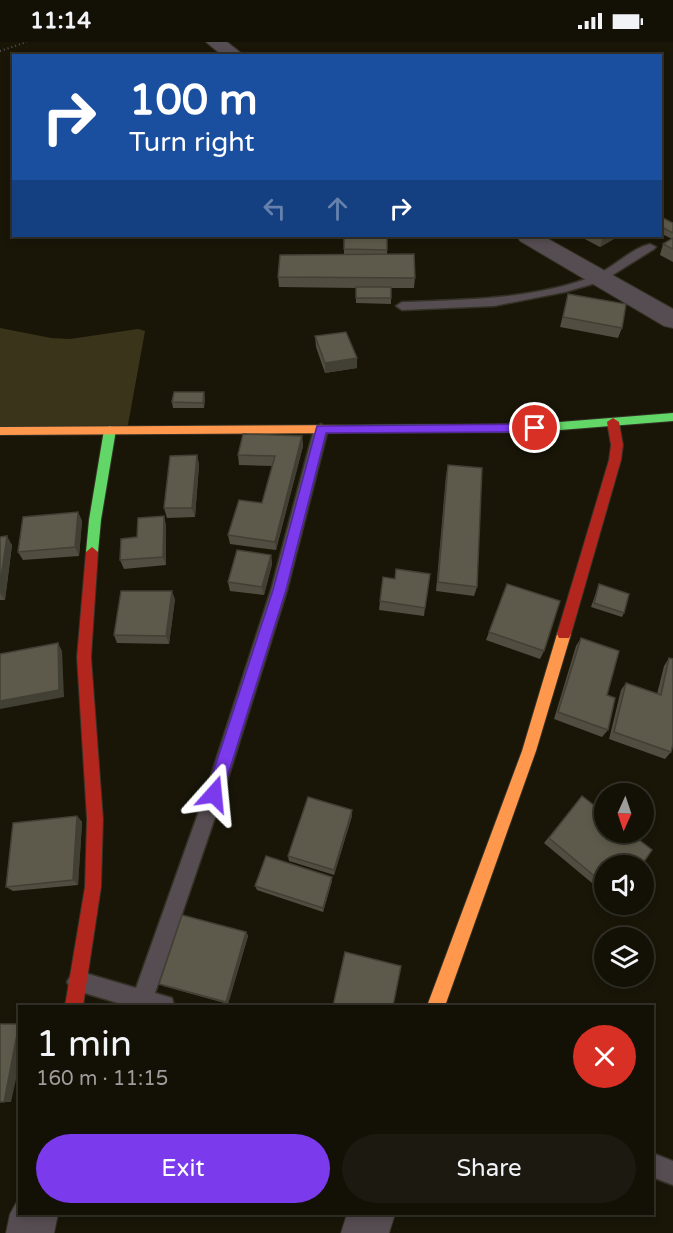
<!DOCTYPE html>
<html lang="en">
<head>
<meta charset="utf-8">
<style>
	body { margin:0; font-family:"Varela Round",sans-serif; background:#1c1910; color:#f1f3f6; height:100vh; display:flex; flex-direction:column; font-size:22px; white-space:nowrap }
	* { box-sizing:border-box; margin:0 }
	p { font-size:20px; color:#9d9d9b }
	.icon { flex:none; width:33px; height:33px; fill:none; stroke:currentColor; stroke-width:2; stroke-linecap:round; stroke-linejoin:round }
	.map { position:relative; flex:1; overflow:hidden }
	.details { position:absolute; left:18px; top:963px; width:636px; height:210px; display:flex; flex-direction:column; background:#131006; border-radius:0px; box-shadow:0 3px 9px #0003,0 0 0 2px #323028 }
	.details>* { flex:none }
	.top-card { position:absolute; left:12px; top:12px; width:650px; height:183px; border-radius:0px; box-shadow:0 3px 9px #0003,0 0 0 2px #323028; background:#1a4fa0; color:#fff; overflow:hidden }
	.needle { width:39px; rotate:183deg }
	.controls { position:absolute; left:594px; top:741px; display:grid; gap:12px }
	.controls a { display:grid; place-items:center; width:60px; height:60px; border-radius:50%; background:#131006; box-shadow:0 3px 9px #0003,0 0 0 2px #323028; font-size:30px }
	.pin { position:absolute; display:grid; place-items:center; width:51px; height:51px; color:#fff; margin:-26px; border:3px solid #fff; border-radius:50%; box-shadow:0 2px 6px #0007 }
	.me { position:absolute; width:66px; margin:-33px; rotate:18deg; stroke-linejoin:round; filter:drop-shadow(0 0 4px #0008) }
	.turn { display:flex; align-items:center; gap:21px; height:126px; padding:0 18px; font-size:27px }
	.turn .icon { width:78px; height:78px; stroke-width:2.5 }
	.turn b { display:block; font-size:42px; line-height:51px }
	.lanes { display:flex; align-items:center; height:57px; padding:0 18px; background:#0003; justify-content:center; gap:30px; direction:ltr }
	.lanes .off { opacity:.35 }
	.round { display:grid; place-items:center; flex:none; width:63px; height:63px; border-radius:32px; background:#1c1910 }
	.overview { display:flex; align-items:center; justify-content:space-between; height:102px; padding:0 18px }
	h1 { font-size:36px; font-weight:600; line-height:45px }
	.cta { display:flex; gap:12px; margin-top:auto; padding:12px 18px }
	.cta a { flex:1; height:69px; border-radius:36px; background:#7c3aed; color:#fff; font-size:24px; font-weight:600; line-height:69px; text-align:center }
	.cta a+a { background:#1c1910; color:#f1f3f6 }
	.status { display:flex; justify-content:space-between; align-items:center; height:42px; padding:0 30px; background:#131006; direction:ltr }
	.status svg { height:16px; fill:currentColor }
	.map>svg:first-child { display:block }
</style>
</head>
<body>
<div class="status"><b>11:14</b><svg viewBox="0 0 49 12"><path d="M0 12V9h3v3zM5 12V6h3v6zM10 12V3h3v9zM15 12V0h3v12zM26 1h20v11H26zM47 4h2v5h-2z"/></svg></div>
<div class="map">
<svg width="673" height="1191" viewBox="0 0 673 1191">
	<rect width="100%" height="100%" fill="#191608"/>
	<!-- green -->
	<polygon fill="#3a351a" points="0,286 51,296 70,297 138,287 145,289 127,388 0,389"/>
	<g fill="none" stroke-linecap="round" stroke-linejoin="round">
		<!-- lane casing -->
		<g stroke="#333125" stroke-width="3">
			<g id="lane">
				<path d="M650 202 656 205 654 207 603 239 565 250 494 264 402 268 396 264 402 260C463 258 537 257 594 234 613 226 630 207 650 202Z"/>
				<polygon points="321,382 328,387 287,548 223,752 155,951 172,956 174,964 128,964 71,947 67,940 71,933 78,929 136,946 205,752 271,548 314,387"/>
				<polygon points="652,1111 673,1119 673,1143 652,1135"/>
			</g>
		</g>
		<!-- street casing -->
		<g stroke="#333125" stroke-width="2">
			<g id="street">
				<polygon points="206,0 227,0 245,14 223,14"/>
				<polygon points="517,194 543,194 673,267 673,286 664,284 520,199"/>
				<polygon points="20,1154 20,1172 58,1172 54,1191 6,1191 10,1172"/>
				<polygon points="347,1172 395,1172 389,1191 341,1191"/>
			</g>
		</g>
		<!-- fast casing -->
		<g stroke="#333125" stroke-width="2">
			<g id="fast">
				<polygon points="673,371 673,379 535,390 353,391 347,387 353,383 535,382"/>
				<polygon points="110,384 116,388 101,478 98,510 92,515 86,510 89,478 104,388"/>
			</g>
		</g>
		<!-- slow casing -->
		<g stroke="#333125" stroke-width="2">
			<g id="slow">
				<polygon points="353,383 359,387 353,391 0,393 0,385"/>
				<polygon points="564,586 569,588 571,592 536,709 445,964 427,964 522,709 557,592 559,588"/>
			</g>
		</g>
		<!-- jam casing -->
		<g stroke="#333125" stroke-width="2">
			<g id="jam">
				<polygon points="613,376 619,380 623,403 621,418 571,592 569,596 559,596 557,592 609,418 611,403 607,380"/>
				<polygon points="92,505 98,510 91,615 103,777 101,845 83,964 65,964 85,845 87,777 77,615 86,510"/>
			</g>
		</g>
		<!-- path -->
		<polyline stroke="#5a5254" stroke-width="2" stroke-dasharray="1 3" stroke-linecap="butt" points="0,9 27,0"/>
		<!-- lane -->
		<use href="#lane" fill="#554d51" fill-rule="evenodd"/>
		<!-- street -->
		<use href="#street" fill="#554d51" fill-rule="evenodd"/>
		<!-- fast -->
		<use href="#fast" fill="#63d668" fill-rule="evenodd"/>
		<!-- slow -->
		<use href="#slow" fill="#ff974d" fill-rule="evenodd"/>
		<!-- jam -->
		<use href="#jam" fill="#b3261e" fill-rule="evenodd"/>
	</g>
	<!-- wall -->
	<g fill="#514d40">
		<polygon points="660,176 673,181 673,220 660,213 663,202 672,197 660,191"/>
		<polygon points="284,194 387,194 387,212 415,236 414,246 391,246 391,262 356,261 356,246 279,245 278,235 344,213 344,196 284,196"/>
		<polygon points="417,194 459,194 459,195"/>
		<polygon points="579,194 619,194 600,205"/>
		<polygon points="568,252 622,286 618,296 560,285"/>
		<polygon points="315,294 357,316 357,326 325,331 316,305"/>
		<polygon points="205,355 204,366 173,366 172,360"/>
		<polygon points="302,394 303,404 276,508 230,502 228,493 262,461 273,424 239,423 238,413"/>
		<polygon points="197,413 199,423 195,475 167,476 164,466"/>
		<polygon points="448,423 477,545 474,554 436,549 446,433"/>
		<polygon points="78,470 82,479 79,514 23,518 18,510"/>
		<polygon points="166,483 166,523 124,527 120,518 137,495"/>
		<polygon points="0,495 12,503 5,558 0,558"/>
		<polygon points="271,513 272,522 264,553 230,549 228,540"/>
		<polygon points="395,537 425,566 424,574 379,568 380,559"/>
		<polygon points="507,542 544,609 540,617 486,598"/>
		<polygon points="599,542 624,571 622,575 591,565"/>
		<polygon points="175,557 169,602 117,601 114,593"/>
		<polygon points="581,596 607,653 608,688 602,695 554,677 576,604"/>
		<polygon points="669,616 671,710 665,717 609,697 621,648 626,641 657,652 664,624"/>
		<polygon points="582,754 604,824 604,851 544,801"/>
		<polygon points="352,768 352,774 334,833 289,819 288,814"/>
		<polygon points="77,774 82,780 78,843 13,849 6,845"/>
		<polygon points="332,839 323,870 257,848 255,844"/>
		<polygon points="246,890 248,894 228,962 163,944 159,942"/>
	</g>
	<!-- shaded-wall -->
	<g fill="#423f34">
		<polygon points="605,194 619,194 600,205 603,195"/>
		<polygon points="357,316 357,326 325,331 325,321"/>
		<polygon points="204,350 205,355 204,366 203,361"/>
		<polygon points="302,394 303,404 276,508 275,500"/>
		<polygon points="197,413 199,423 195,475 192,466"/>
		<polygon points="78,470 82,479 79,514 75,505"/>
		<polygon points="164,474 166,483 166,523 163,515"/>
		<polygon points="7,494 12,503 5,558 0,551 0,543"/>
		<polygon points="271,513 272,522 264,553 262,545"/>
		<polygon points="172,549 175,557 169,602 166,594"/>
		<polygon points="58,601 62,609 64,655 0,667 0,659"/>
		<polygon points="352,768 352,774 334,833 334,828"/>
		<polygon points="77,774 82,780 78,843 73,838"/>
		<polygon points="332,835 332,839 323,870 323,866"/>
		<polygon points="246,890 248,894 228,962 226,960"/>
		<polygon points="19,982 20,1019 11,1060 4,1060"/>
	</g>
	<!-- building -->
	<g fill="#5e5a4b" stroke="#423f34" stroke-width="1.5">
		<polygon points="661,175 673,181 673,191 660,184 660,176"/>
		<polygon points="344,194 387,194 387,208 344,207"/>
		<polygon points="673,196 673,207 663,202"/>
		<polygon points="414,212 415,236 278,235 280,213"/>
		<rect x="356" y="245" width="35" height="11"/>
		<polygon points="568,252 626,262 622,286 563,275"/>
		<polygon points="346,290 357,316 325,321 315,294"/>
		<polygon points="174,350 204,350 203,361 172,360"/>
		<polygon points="243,392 302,394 275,500 228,493 239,458 262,461 275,414 238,413"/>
		<polygon points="197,413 192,466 164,466 170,414"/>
		<polygon points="448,423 482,426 477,545 438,540"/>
		<polygon points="78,470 75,505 18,510 23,475"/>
		<polygon points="164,474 163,515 120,518 121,497 137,495 138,476"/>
		<polygon points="7,494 0,543 0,495"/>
		<polygon points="237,508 271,513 262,545 228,540"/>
		<polygon points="396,527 430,532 425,566 380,559 383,535 395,537"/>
		<polygon points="507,542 560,559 544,609 489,590"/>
		<polygon points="599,542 629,552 624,571 594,561"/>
		<polygon points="121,549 172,549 166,594 114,593"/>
		<polygon points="581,596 619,609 607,653 615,656 608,688 558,670"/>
		<polygon points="58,601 59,648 0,659 0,612"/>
		<polygon points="669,616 673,617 673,702 671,710 614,690 626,641 661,653"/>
		<polygon points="582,754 604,771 604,790 629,790 652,808 641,824 604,824 604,842 549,796"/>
		<polygon points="308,755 352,768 334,828 288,814"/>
		<polygon points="77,774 73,838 6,845 13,781"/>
		<polygon points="266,814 332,835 323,866 255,844"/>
		<polygon points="182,873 246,890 226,960 159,942"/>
		<polygon points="345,910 401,924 393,964 333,964"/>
		<polygon points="0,982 19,982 4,1060 0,1060"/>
	</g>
	<!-- route -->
	<polygon fill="#7c3aed" stroke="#51269a" stroke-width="1.5" points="535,382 541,386 535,390 326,391 286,548 222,752 219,757 214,759 209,757 206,752 273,548 317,384"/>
</svg>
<div class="controls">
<a><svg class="needle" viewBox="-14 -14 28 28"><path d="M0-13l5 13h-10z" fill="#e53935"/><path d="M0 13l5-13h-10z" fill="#9d9d9b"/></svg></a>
<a><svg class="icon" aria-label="sound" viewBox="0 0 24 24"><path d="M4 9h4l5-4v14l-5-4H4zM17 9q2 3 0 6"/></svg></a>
<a><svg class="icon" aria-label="layers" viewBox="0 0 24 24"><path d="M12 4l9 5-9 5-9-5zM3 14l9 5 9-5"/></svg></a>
</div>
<div class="pin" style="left:535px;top:386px;background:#d93025"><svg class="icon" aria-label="arrive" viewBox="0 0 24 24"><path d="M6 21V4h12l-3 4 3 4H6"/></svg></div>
<svg class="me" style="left:214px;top:752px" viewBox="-20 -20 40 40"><path d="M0-17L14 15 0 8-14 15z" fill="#7c3aed" stroke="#fff" stroke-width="4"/></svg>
<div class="top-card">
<div class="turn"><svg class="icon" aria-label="right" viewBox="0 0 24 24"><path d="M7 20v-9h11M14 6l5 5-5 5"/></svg><div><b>100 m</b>Turn right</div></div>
<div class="lanes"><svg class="icon off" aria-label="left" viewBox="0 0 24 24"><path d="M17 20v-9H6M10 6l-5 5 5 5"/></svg><svg class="icon off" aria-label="ahead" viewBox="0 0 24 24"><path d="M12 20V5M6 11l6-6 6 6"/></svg><svg class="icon" aria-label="right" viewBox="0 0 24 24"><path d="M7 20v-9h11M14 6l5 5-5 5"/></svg></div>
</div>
<section class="details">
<div class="overview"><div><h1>1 min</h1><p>160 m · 11:15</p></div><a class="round" style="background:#d93025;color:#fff"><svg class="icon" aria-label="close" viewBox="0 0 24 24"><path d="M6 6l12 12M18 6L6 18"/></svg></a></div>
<div class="cta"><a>Exit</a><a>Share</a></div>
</section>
</div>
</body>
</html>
